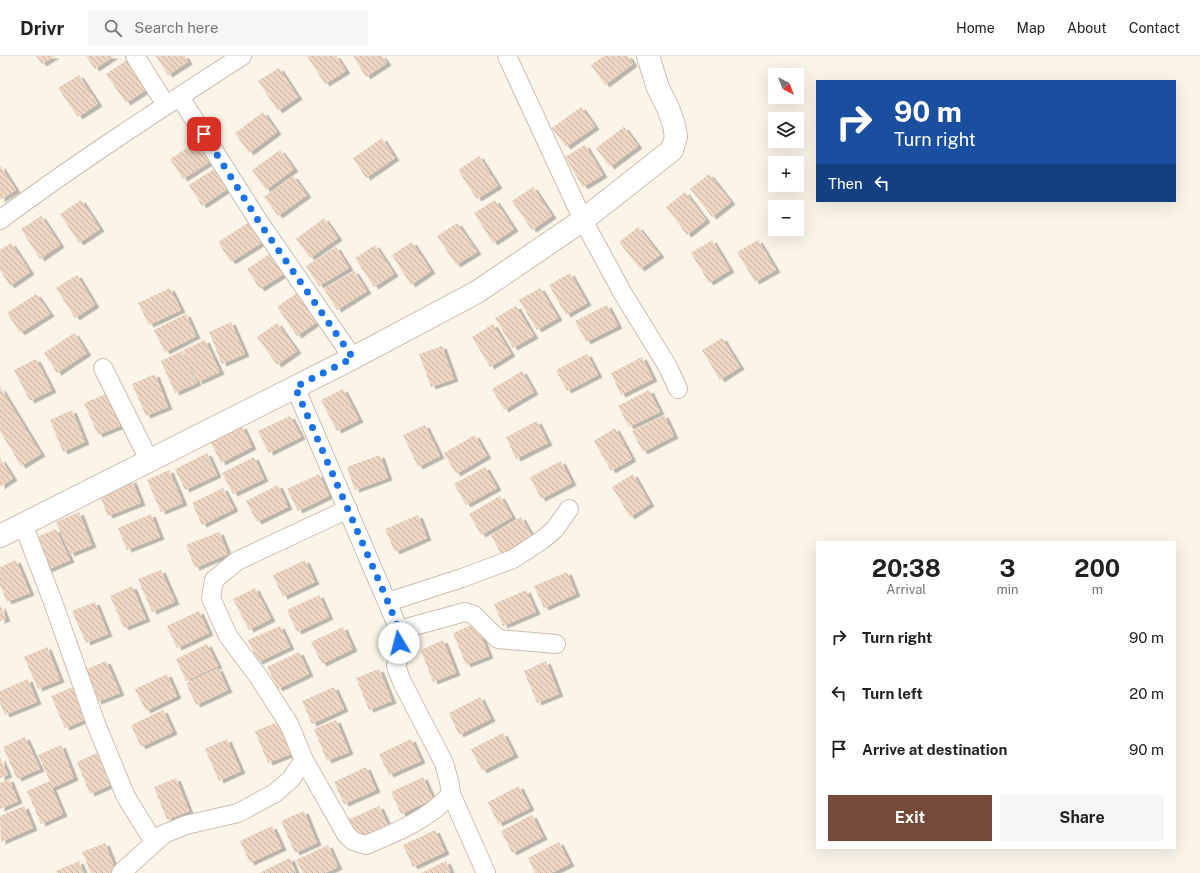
<!DOCTYPE html>
<html lang="en">
<head>
<meta charset="utf-8">
<style>
	body { margin:0; font-family:"Public Sans",sans-serif; background:#f6f6f6; color:#222; height:100vh; display:flex; flex-direction:column; font-size:15px; white-space:nowrap }
	* { box-sizing:border-box; margin:0 }
	p { font-size:13px; color:#767676 }
	.icon { flex:none; width:22px; height:22px; fill:none; stroke:currentColor; stroke-width:2; stroke-linecap:round; stroke-linejoin:round }
	.map { position:relative; flex:1; overflow:hidden }
	.side { position:absolute; left:816px; top:485px; width:360px; height:308px; display:flex; flex-direction:column; background:#fff; border-radius:0px; box-shadow:0 4px 16px #0002 }
	.side>* { flex:none }
	.guide { position:absolute; left:816px; top:24px; width:360px; height:122px; border-radius:0px; box-shadow:0 4px 16px #0002; background:#1a4fa0; color:#fff; overflow:hidden }
	.needle { width:26px; rotate:138deg }
	.controls { position:absolute; left:768px; top:12px; display:grid; gap:8px }
	.controls a { display:grid; place-items:center; width:36px; height:36px; border-radius:0px; background:#fff; box-shadow:0 4px 16px #0002; font-size:20px }
	.pin { position:absolute; display:grid; place-items:center; width:34px; height:34px; color:#fff; margin:-17px; border-radius:8px; box-shadow:0 2px 6px #0006 }
	.me { position:absolute; width:44px; margin:-22px; rotate:352deg; stroke-linejoin:round; filter:drop-shadow(0 0 3px #0008) }
	.turn { display:flex; align-items:center; gap:14px; height:84px; padding:0 12px; font-size:18px }
	.turn .icon { width:52px; height:52px; stroke-width:2.5 }
	.turn b { display:block; font-size:28px; line-height:34px }
	.then { display:flex; align-items:center; height:38px; padding:0 12px; background:#0003; gap:8px; font-size:15px }
	.eta { display:flex; justify-content:space-evenly; align-items:center; height:68px; text-align:center }
	.eta b { font-size:24px; font-weight:700; line-height:28px }
	.cta { display:flex; gap:8px; margin-top:auto; padding:8px 12px }
	.cta a { flex:1; height:46px; border-radius:0px; background:#764a39; color:#fff; font-size:16px; font-weight:700; line-height:46px; text-align:center }
	.cta a+a { background:#f6f6f6; color:#222 }
	ul { padding:0; list-style:none }
	li { display:flex; align-items:center; gap:12px; height:56px; padding:0 12px }
	li div { flex:1 }
	li b { display:block; font-size:15px }
	li em { font-style:normal }
	header { display:flex; align-items:center; gap:24px; box-sizing:border-box; height:56px; padding:0 20px; background:#fff; border-bottom:1px solid #e0e0e0 }
	header strong { font-size:19px }
	nav { display:flex; gap:22px; margin-inline-start:auto; font-size:14px }
	.search { width:280px; height:36px; background:#f6f6f6; display:flex; align-items:center; gap:10px; box-sizing:border-box; padding:0 14px; border-radius:0px; color:#767676; font-size:15px }
	.map>svg:first-child { display:block }
</style>
</head>
<body>
<header>
<strong>Drivr</strong>
<div class="search"><svg class="icon" aria-label="search" viewBox="0 0 24 24"><circle cx="10" cy="10" r="6"/><path d="M15 15l6 6"/></svg>Search here</div>
<nav><a>Home</a><a>Map</a><a>About</a><a>Contact</a></nav>
</header>
<div class="map">
<svg width="1200" height="817" viewBox="0 0 1200 817">
	<defs>
		<pattern id="building-back-hatch" width="6" height="6" patternUnits="userSpaceOnUse"><rect width="6" height="6" fill="#efd6c2"/><path d="M-1 5l2 2M0 0l6 6M5-1l2 2" fill="none" stroke="#c6b1a0"/></pattern>
		<filter id="shadow"><feDropShadow dx="4.5" dy="2.5" stdDeviation="0" flood-color="#0004"/></filter>
	</defs>
	<rect width="100%" height="100%" fill="#fbf5e9"/>
	<!-- building -->
	<g fill="url(#building-back-hatch)" filter="url(#shadow)">
		<polygon points="36,0 55,0 42,8"/>
		<polygon points="86,0 114,0 95,13"/>
		<polygon points="156,0 185,0 188,6 168,19"/>
		<polygon points="307,0 336,0 346,15 325,28"/>
		<polygon points="353,0 382,0 387,7 366,21"/>
		<polygon points="604,0 628,0 633,8 605,29 591,9"/>
		<polygon points="127,4 146,34 126,47 106,18"/>
		<polygon points="279,12 298,41 278,55 258,25"/>
		<polygon points="79,19 98,48 78,61 58,32"/>
		<polygon points="581,51 595,71 566,91 552,72"/>
		<polygon points="263,56 277,76 249,97 235,77"/>
		<polygon points="624,71 638,90 610,111 596,92"/>
		<polygon points="382,82 395,102 366,122 353,102"/>
		<polygon points="200,84 213,104 183,123 170,103"/>
		<polygon points="585,89 603,119 583,131 565,101"/>
		<polygon points="280,94 294,113 266,134 252,114"/>
		<polygon points="479,100 498,130 477,143 458,114"/>
		<polygon points="0,109 16,134 0,144"/>
		<polygon points="219,110 232,130 202,150 189,129"/>
		<polygon points="709,118 731,146 712,161 690,133"/>
		<polygon points="293,120 307,139 278,160 264,141"/>
		<polygon points="533,131 552,160 532,174 512,145"/>
		<polygon points="685,136 706,164 687,179 666,151"/>
		<polygon points="81,144 100,173 79,187 60,158"/>
		<polygon points="495,144 514,173 493,187 474,157"/>
		<polygon points="41,160 60,189 40,203 21,173"/>
		<polygon points="324,162 338,182 310,202 296,183"/>
		<polygon points="248,167 261,187 231,206 218,186"/>
		<polygon points="457,167 477,196 456,209 437,180"/>
		<polygon points="638,171 660,199 640,213 619,186"/>
		<polygon points="712,184 730,214 709,227 691,197"/>
		<polygon points="758,184 776,214 755,226 737,196"/>
		<polygon points="412,186 431,215 411,229 392,199"/>
		<polygon points="11,187 30,216 10,230 0,214 0,194"/>
		<polygon points="375,189 394,218 374,231 355,202"/>
		<polygon points="336,191 349,212 319,230 306,210"/>
		<polygon points="276,194 290,214 260,233 247,213"/>
		<polygon points="354,215 367,235 337,254 324,233"/>
		<polygon points="570,217 587,247 566,259 549,229"/>
		<polygon points="77,219 95,249 75,262 56,232"/>
		<polygon points="170,232 181,254 149,269 138,247"/>
		<polygon points="540,232 558,262 537,274 519,244"/>
		<polygon points="297,237 317,266 297,280 277,251"/>
		<polygon points="36,238 50,258 20,277 7,257"/>
		<polygon points="607,249 618,270 586,286 575,265"/>
		<polygon points="516,250 534,280 513,292 495,262"/>
		<polygon points="186,258 196,280 165,296 154,274"/>
		<polygon points="231,266 245,298 222,308 209,276"/>
		<polygon points="277,267 297,295 277,309 257,281"/>
		<polygon points="493,268 511,298 490,311 472,281"/>
		<polygon points="74,277 87,297 57,317 44,297"/>
		<polygon points="722,282 740,311 720,324 702,294"/>
		<polygon points="205,284 220,316 198,326 183,294"/>
		<polygon points="442,290 454,323 431,331 419,298"/>
		<polygon points="182,295 197,327 175,337 161,305"/>
		<polygon points="587,298 598,319 567,335 556,314"/>
		<polygon points="642,301 653,323 621,339 611,317"/>
		<polygon points="36,303 52,334 30,345 14,314"/>
		<polygon points="522,315 534,336 504,354 492,333"/>
		<polygon points="155,318 168,351 146,360 132,328"/>
		<polygon points="0,331 41,398 21,410 0,375"/>
		<polygon points="343,333 359,364 337,375 321,344"/>
		<polygon points="649,334 660,356 629,371 618,350"/>
		<polygon points="106,338 120,370 98,379 84,347"/>
		<polygon points="72,354 85,386 63,396 50,364"/>
		<polygon points="664,359 674,380 643,396 632,375"/>
		<polygon points="290,360 301,381 269,397 258,375"/>
		<polygon points="537,365 548,387 516,403 506,381"/>
		<polygon points="425,369 440,400 418,411 403,379"/>
		<polygon points="242,370 252,391 221,407 210,385"/>
		<polygon points="615,372 632,403 611,415 594,385"/>
		<polygon points="475,379 487,400 456,418 444,397"/>
		<polygon points="207,397 217,419 185,434 175,413"/>
		<polygon points="380,399 388,422 355,434 347,411"/>
		<polygon points="254,401 264,423 233,438 222,417"/>
		<polygon points="0,402 13,422 0,431"/>
		<polygon points="561,405 572,427 541,443 530,421"/>
		<polygon points="485,411 497,432 466,449 454,428"/>
		<polygon points="169,414 183,447 161,456 147,424"/>
		<polygon points="319,418 329,440 298,455 287,433"/>
		<polygon points="633,418 650,448 630,461 612,431"/>
		<polygon points="132,424 141,447 108,460 99,438"/>
		<polygon points="278,429 288,451 257,466 246,445"/>
		<polygon points="223,432 234,453 202,469 192,447"/>
		<polygon points="500,440 512,461 481,479 469,458"/>
		<polygon points="79,456 92,489 70,498 56,466"/>
		<polygon points="151,458 160,481 127,494 118,472"/>
		<polygon points="418,459 427,482 395,496 385,473"/>
		<polygon points="521,461 533,482 502,500 491,479"/>
		<polygon points="56,473 70,504 47,514 34,482"/>
		<polygon points="219,476 228,498 195,512 186,489"/>
		<polygon points="16,504 30,537 7,546 0,529 0,511"/>
		<polygon points="305,504 315,526 283,541 273,519"/>
		<polygon points="161,514 175,546 152,556 138,523"/>
		<polygon points="567,516 576,538 544,552 534,530"/>
		<polygon points="132,530 146,563 124,572 110,540"/>
		<polygon points="255,532 271,563 249,574 233,543"/>
		<polygon points="526,534 536,556 503,570 494,548"/>
		<polygon points="319,539 329,561 297,576 287,554"/>
		<polygon points="95,546 108,578 86,587 72,555"/>
		<polygon points="0,548 6,563 0,565"/>
		<polygon points="199,555 209,577 177,592 167,570"/>
		<polygon points="476,567 489,600 466,609 453,577"/>
		<polygon points="280,570 290,591 258,606 248,584"/>
		<polygon points="343,571 353,593 322,608 311,586"/>
		<polygon points="443,584 456,617 433,626 421,594"/>
		<polygon points="207,588 218,610 186,625 176,603"/>
		<polygon points="47,591 60,624 38,633 24,601"/>
		<polygon points="299,596 309,618 278,633 267,611"/>
		<polygon points="106,605 120,637 97,646 84,614"/>
		<polygon points="546,605 559,638 537,647 524,615"/>
		<polygon points="218,612 228,634 196,649 186,627"/>
		<polygon points="379,613 392,645 369,654 356,622"/>
		<polygon points="167,618 177,640 146,655 135,633"/>
		<polygon points="28,623 37,646 5,659 0,647 0,635"/>
		<polygon points="73,631 87,663 65,672 51,640"/>
		<polygon points="334,631 344,653 312,668 302,645"/>
		<polygon points="480,641 491,663 459,679 449,657"/>
		<polygon points="163,654 173,676 141,691 131,669"/>
		<polygon points="336,664 349,696 327,705 314,673"/>
		<polygon points="278,666 291,698 268,707 255,675"/>
		<polygon points="503,677 514,699 482,715 471,693"/>
		<polygon points="25,681 40,713 17,723 3,691"/>
		<polygon points="227,683 241,715 219,725 205,693"/>
		<polygon points="411,683 421,705 389,719 379,698"/>
		<polygon points="61,689 74,722 52,732 63,758 41,768 27,735 50,725 38,699"/>
		<polygon points="99,696 113,728 90,738 77,706"/>
		<polygon points="0,701 8,719 0,722"/>
		<polygon points="366,711 376,734 344,748 334,726"/>
		<polygon points="423,721 433,743 401,758 391,736"/>
		<polygon points="176,722 189,755 167,764 154,731"/>
		<polygon points="9,723 18,745 0,753 0,727"/>
		<polygon points="519,730 530,752 498,768 488,746"/>
		<polygon points="24,750 33,772 1,786 0,760"/>
		<polygon points="379,750 389,771 357,786 347,764"/>
		<polygon points="304,755 317,787 295,797 281,765"/>
		<polygon points="532,759 543,781 512,797 501,775"/>
		<polygon points="272,770 282,792 250,807 240,785"/>
		<polygon points="435,774 445,796 413,811 403,789"/>
		<polygon points="559,786 570,808 552,817 535,817 528,802"/>
		<polygon points="105,787 117,817 91,817 82,796"/>
		<polygon points="328,789 338,811 325,817 303,817 296,804"/>
		<polygon points="290,802 296,817 259,817"/>
		<polygon points="79,805 84,817 57,817 56,815"/>
		<polygon points="446,805 451,817 421,817"/>
	</g>
	<g fill="none" stroke-linecap="round" stroke-linejoin="round">
		<!-- minor casing -->
		<g stroke="#cdbeaf" stroke-width="20">
			<g id="minor">
				<polyline points="135,0 166,49"/>
				<polyline points="507,0 583,164 622,236 668,311 678,333"/>
				<polyline points="180,41 259,166 353,302"/>
				<path d="M0 164C78 106 160 53 242 0"/>
				<polyline points="103,312 149,404"/>
				<polyline points="295,331 399,574"/>
				<polyline points="23,468 53,546 96,668 126,741 154,786"/>
				<polyline points="388,546 462,522 513,503 542,484 555,473 569,453"/>
				<polyline points="304,704 289,668 258,620 228,580 211,542 214,524 237,505 348,453"/>
				<polyline points="451,738 486,817"/>
				<path d="M121 817 164 778 186 769 238 757 275 737 291 723 304 704 346 778 353 785 366 789C397 776 429 763 451 738L449 725 444 707 402 626 396 610 400 600 399 574 465 556 474 559 498 583 556 588"/>
			</g>
		</g>
		<!-- tertiary casing -->
		<g stroke="#cdbeaf" stroke-width="24">
			<polyline id="tertiary" points="0,480 353,302 477,236 583,164 672,94 676,81 674,69 668,52 658,32 648,0"/>
		</g>
		<!-- minor -->
		<use href="#minor" stroke="#fff" stroke-width="18"/>
		<!-- tertiary -->
		<use href="#tertiary" stroke="#fff" stroke-width="22"/>
	</g>
	<g fill="none" stroke-linecap="round" stroke-linejoin="round">
		<!-- route -->
		<polyline stroke="#1a73e8" stroke-width="7" stroke-dasharray="0 12.6" points="204,78 259,166 353,302 295,331 388,546 399,574 399,587"/>
	</g>
</svg>
<div class="controls">
<a><svg class="needle" viewBox="-14 -14 28 28"><path d="M0-13l5 13h-10z" fill="#e53935"/><path d="M0 13l5-13h-10z" fill="#767676"/></svg></a>
<a><svg class="icon" aria-label="layers" viewBox="0 0 24 24"><path d="M12 4l9 5-9 5-9-5zM3 14l9 5 9-5"/></svg></a>
<a>+</a>
<a>−</a>
</div>
<div class="pin" style="left:204px;top:78px;background:#d93025"><svg class="icon" aria-label="arrive" viewBox="0 0 24 24"><path d="M6 21V4h12l-3 4 3 4H6"/></svg></div>
<svg class="me" style="left:399px;top:587px" viewBox="-20 -20 40 40"><circle r="19" fill="#fff"/><path d="M0-13L10 11 0 6-10 11z" fill="#1a73e8"/></svg>
<div class="guide">
<div class="turn"><svg class="icon" aria-label="right" viewBox="0 0 24 24"><path d="M7 20v-9h11M14 6l5 5-5 5"/></svg><div><b>90 m</b>Turn right</div></div>
<div class="then">Then<svg class="icon" aria-label="left" viewBox="0 0 24 24"><path d="M17 20v-9H6M10 6l-5 5 5 5"/></svg></div>
</div>
<section class="side">
<div class="eta">
<div><b>20:38</b><p>Arrival</p></div>
<div><b>3</b><p>min</p></div>
<div><b>200</b><p>m</p></div>
</div>
<ul>
<li><svg class="icon" aria-label="right" viewBox="0 0 24 24"><path d="M7 20v-9h11M14 6l5 5-5 5"/></svg><div><b>Turn right</b></div><em>90 m</em></li>
<li><svg class="icon" aria-label="left" viewBox="0 0 24 24"><path d="M17 20v-9H6M10 6l-5 5 5 5"/></svg><div><b>Turn left</b></div><em>20 m</em></li>
<li><svg class="icon" aria-label="arrive" viewBox="0 0 24 24"><path d="M6 21V4h12l-3 4 3 4H6"/></svg><div><b>Arrive at destination</b></div><em>90 m</em></li>
</ul>
<div class="cta"><a>Exit</a><a>Share</a></div>
</section>
</div>
</body>
</html>
